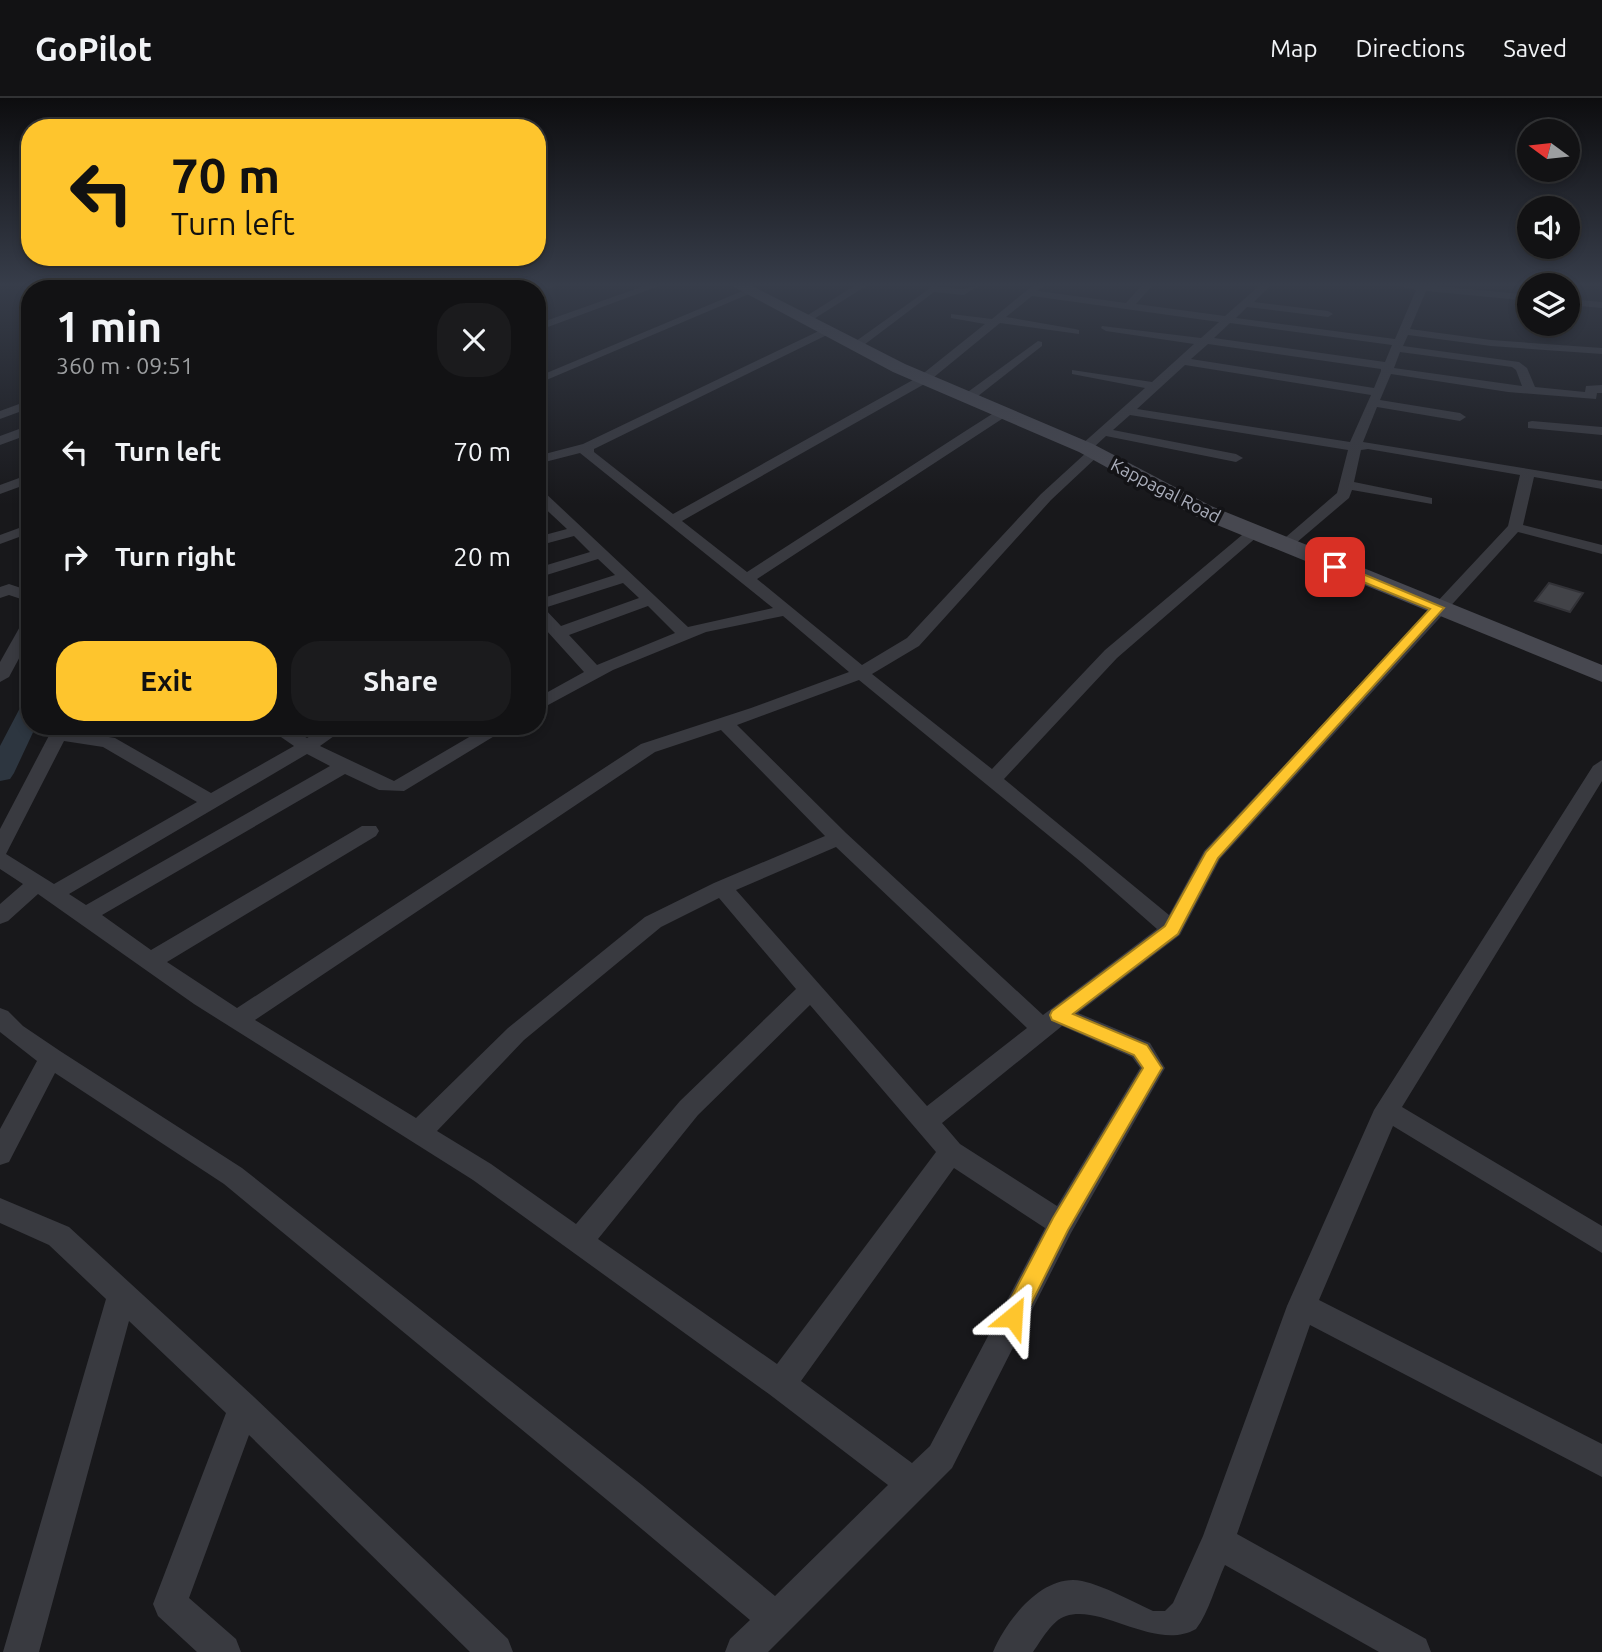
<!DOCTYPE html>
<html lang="en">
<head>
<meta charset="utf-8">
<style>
	body { margin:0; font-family:Ubuntu,sans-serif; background:#1b1b1d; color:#f1f3f6; height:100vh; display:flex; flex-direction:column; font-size:26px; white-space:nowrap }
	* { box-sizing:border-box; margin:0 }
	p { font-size:23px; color:#9c9ea0 }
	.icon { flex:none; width:38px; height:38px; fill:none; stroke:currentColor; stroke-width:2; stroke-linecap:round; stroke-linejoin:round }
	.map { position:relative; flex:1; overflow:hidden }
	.details { position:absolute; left:21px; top:182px; width:525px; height:455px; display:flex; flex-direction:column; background:#121214; border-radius:28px; box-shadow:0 4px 10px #0003,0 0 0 2px #313234 }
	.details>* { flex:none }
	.hud { position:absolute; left:21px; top:21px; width:525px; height:147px; border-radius:28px; box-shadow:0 4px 10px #0003,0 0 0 2px #313234; background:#fec52d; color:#111; overflow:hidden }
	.needle { width:46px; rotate:285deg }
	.tools { position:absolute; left:1517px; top:21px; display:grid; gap:14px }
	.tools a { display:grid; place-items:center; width:63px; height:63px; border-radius:50%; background:#121214; box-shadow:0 4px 10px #0003,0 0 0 2px #313234; font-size:35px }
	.pin { position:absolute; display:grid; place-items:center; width:60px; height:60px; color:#fff; margin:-30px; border-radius:14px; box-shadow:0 4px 10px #0006 }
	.me { position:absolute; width:77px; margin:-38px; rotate:27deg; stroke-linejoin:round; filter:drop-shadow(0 0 5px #0008) }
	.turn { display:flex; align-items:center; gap:24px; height:147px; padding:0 35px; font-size:32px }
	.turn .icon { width:91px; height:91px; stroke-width:2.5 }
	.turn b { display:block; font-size:49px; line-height:60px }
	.round { display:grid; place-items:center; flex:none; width:74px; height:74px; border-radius:28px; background:#1b1b1d }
	.summary { display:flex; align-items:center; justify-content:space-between; height:119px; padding:0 35px }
	h1 { font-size:42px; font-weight:700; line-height:52px }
	.button { display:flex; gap:14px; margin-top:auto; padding:14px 35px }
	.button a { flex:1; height:80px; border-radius:28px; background:#fec52d; color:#111; font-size:28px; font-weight:700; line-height:80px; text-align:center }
	.button a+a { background:#1b1b1d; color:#f1f3f6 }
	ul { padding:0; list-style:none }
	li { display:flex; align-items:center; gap:21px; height:105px; padding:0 35px }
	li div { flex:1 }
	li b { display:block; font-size:26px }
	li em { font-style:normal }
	header { display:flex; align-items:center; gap:42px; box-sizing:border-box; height:98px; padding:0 35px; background:#121214; border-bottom:2px solid #313234 }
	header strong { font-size:33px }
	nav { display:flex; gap:38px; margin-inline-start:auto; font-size:24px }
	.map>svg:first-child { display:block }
</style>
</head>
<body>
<header>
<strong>GoPilot</strong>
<nav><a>Map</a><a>Directions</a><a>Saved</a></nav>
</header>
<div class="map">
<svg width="1602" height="1554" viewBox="0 0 1602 1554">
	<rect width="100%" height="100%" fill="#18181b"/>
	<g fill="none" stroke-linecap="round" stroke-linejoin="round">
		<!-- canal -->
		<g fill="#2d3640" fill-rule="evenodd">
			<polygon points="224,188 238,188 237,191 223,191"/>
			<polygon points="30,605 30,628 36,628 14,675 10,681 0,683 0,648 21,608"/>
		</g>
	</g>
	<!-- building -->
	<polygon fill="#424348" stroke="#323237" stroke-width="2" points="1549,485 1583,495 1570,514 1535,503"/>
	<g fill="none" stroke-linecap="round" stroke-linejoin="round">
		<!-- minor -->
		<g fill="#393a40" fill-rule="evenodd">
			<polygon points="200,188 210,188 209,191 199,191"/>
			<polygon points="247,188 257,188 256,191 246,191"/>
			<polygon points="352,188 366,188 369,191 355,191"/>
			<polygon points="463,188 477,188 481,191 466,191"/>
			<polygon points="539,188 555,188 537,195 537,191 533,191"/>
			<polygon points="644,188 659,188 537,233 537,226"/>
			<polygon points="854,188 866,188 809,224 800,222"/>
			<polygon points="933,188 962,191 978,188 964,197 934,194 860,250 852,250 852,246"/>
			<path d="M1032 188H1043L1038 193 1126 205 1141 188H1152L1136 206 1225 218 1259 188H1270L1254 204 1328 213 1333 216 1328 219 1247 209 1236 220 1395 241 1416 192 1399 188H1436L1530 197V203L1426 193 1410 231 1491 242 1602 250V256L1491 248 1408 237 1403 248 1519 264 1527 270 1535 289 1585 294 1586 288 1602 287V295H1597L1596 301 1508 294 1391 276 1380 302 1460 315 1466 319 1460 323 1377 309 1363 344 1602 383V391L1534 379 1523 427 1602 447V456L1518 434 1220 761 1180 837 1078 915 1150 945 1165 970 1071 1135 952 1370 768 1554H725L730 1541 750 1522 618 1411 224 1086 55 975 9 1064 0 1067V1031L37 963 0 934V910L8 913 23 928 60 953 242 1070 642 1387 775 1498 888 1387 769 1296 473 1082 194 906 38 796 8 823 0 826V806L23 786 0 771V731L54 628H72L70 633 115 640 211 695 294 648 265 628H287L307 640 326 628H348L320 648 394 683 488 628H511L404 693 379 692 345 676 102 817 151 852 362 728H376L379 733 376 738 167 864 237 910 641 646 751 610 849 574 783 518 706 534 613 572 537 613V600L584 574 537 522V502L615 477 598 461 537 480V470L590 454 574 438 537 448V439L567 431 537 403V391L542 392 688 529 773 510 580 355 537 366V358L583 346 823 231H831V235L594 351V354L673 416 920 278 985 226 951 220V216L992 221ZM1032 198 1219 224 1201 240 1102 228 1101 230 1106 233 1194 246 1152 284 1072 272V276L1145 290 1081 347V353L1087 354 1041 396 907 540 862 567 757 481 1008 317V311H1000L967 332 747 474 682 423 928 284 1000 225 1079 236V232L1075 231 1006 219ZM1230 225 1392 247 1385 264 1214 240ZM1208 246 1381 271V273L1374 290 1191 261ZM1400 254 1512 269 1516 272 1522 288 1394 270ZM1185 267 1371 297 1350 344 1137 311ZM1130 317 1348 352 1337 395 1279 445 1277 448 1284 452 1289 451 1349 400 1352 392 1432 406V400L1354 384 1361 352 1368 351 1520 377 1508 428 1204 753 1169 817 1004 681 1117 560 1258 438 1260 435 1258 432H1248L1105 552 992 671 872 576 919 548 1051 402 1099 357V351L1093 350 1106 338 1236 364 1243 360 1236 356 1113 332ZM623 485 639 500 561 528 544 510ZM648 508 675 535 597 567 569 537ZM859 582 1081 764 1157 831 1043 917 846 735 737 627ZM721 632 825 738 714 785 645 819 508 930 416 1020 255 922 655 654ZM64 643 103 649 197 704 54 786 6 756ZM307 656 330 668 86 807 69 796ZM836 749 1027 930 927 1008 736 792ZM719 800 796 891 680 1003 576 1126 491 1066 437 1033 524 942 661 829ZM810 907 936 1054 777 1266 598 1141 698 1017ZM1062 928 1132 959 1140 970 1057 1108 960 1046 942 1025ZM954 1070 1045 1130 930 1348 912 1365 801 1283Z"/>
			<polygon points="747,191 756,193 537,286 537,279"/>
			<polygon points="1568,201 1602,204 1602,210 1568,207"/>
			<polygon points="1038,243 1042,244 1042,248 973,302 965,302 965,296"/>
			<polygon points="30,302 30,310 0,321 0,313"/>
			<polygon points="1532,323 1602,329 1602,337 1528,330 1528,324"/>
			<polygon points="30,327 30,336 0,347 0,338"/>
			<polygon points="30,376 30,385 0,396 0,387"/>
			<polygon points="30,426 30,435 0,446 0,437"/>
			<polygon points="9,486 30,493 30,504 9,497 0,500 0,489"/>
			<polygon points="30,520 30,540 9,579 0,584 0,564 22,525"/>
			<path d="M1602 662V683L1402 1009 1602 1128V1155L1393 1028 1319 1202 1602 1346V1379L1310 1227 1237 1436 1426 1541 1431 1554H1379L1225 1467C1216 1486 1209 1514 1196 1531 1156 1554 1103 1506 1066 1518 1052 1522 1041 1543 1033 1554H993C1006 1523 1042 1475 1082 1483 1105 1488 1131 1503 1153 1513H1165L1173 1505 1203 1438 1287 1208 1374 1012 1593 668Z"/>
			<polygon points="0,1100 69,1129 254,1299 508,1541 513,1554 470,1554 249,1337 189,1500 236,1541 241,1554 197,1554 158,1518 153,1506 226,1315 129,1223 39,1554 3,1554 106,1201 49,1147 0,1125"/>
		</g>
		<!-- secondary -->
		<polygon fill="#474850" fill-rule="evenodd" points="732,188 752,188 905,266 1093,346 1211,408 1602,567 1602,584 1195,418 1079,354 893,274"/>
	</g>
	<!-- sky -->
	<linearGradient id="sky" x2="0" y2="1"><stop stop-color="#0d0d0f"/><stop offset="0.46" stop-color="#373d4a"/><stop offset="1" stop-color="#373d4a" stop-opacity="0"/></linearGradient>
	<rect width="1602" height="406" fill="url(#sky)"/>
	<!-- route -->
	<polygon fill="#fec52d" stroke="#a5801d" stroke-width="2" points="1331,466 1339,466 1444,510 1218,760 1178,836 1073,916 1147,947 1162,970 1068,1132 1021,1226 1013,1229 1005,1226 1002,1219 1005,1212 1053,1120 1143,970 1134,957 1052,922 1050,917 1052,913 1165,828 1206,754 1430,511 1331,471"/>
	<g text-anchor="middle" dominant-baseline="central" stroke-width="7" stroke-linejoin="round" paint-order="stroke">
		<!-- far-street labels -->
		<g font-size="18" fill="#aaaebb" stroke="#131316">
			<text transform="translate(1166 392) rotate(27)">Kappagal Road</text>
		</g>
	</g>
</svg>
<div class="tools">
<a><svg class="needle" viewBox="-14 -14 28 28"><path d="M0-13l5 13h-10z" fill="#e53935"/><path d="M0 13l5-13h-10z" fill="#9c9ea0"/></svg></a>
<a><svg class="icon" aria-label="sound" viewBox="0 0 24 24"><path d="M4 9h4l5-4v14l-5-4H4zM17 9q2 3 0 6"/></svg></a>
<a><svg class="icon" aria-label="layers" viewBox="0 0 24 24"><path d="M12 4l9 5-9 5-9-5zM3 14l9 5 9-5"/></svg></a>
</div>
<div class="pin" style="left:1335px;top:469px;background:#d93025"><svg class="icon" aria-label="arrive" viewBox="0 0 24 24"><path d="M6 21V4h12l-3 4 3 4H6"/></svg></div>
<svg class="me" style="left:1013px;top:1219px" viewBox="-20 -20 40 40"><path d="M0-17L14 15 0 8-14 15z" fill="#fec52d" stroke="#fff" stroke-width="4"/></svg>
<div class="hud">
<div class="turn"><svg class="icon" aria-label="left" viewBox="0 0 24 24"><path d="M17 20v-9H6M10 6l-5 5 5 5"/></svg><div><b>70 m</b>Turn left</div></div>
</div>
<section class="details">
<div class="summary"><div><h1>1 min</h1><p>360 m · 09:51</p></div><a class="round"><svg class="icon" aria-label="close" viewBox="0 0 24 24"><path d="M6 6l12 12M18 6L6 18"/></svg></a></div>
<ul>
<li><svg class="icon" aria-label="left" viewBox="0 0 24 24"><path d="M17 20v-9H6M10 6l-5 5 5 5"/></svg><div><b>Turn left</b></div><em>70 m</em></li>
<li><svg class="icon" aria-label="right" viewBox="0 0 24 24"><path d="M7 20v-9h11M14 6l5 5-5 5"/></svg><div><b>Turn right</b></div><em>20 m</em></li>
</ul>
<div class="button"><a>Exit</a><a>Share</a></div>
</section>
</div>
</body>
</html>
